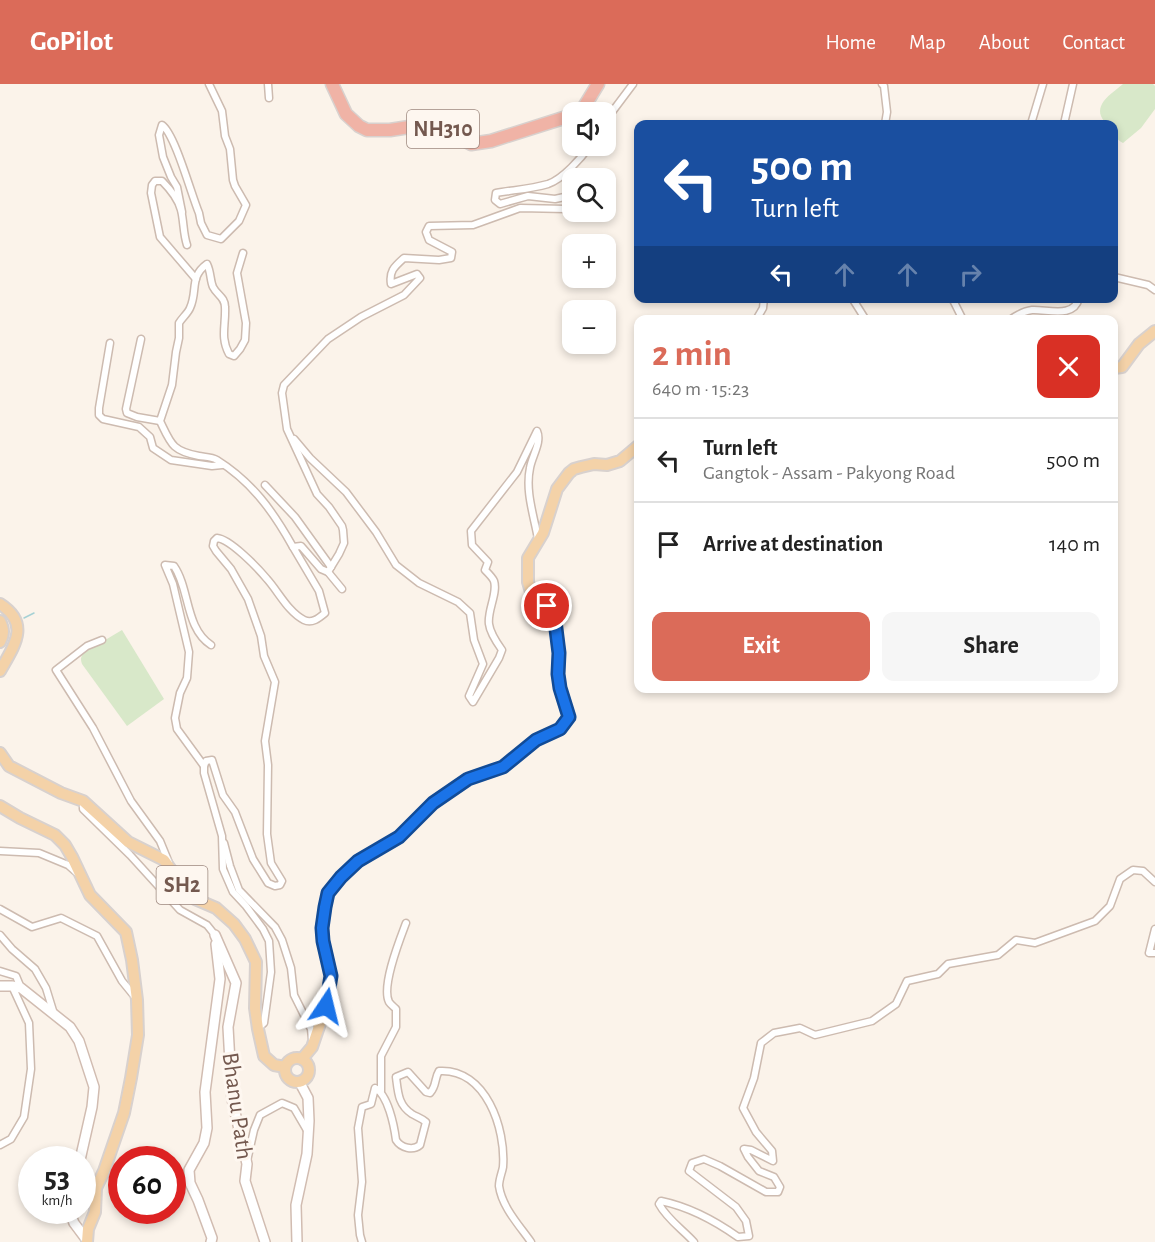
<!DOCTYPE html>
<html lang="en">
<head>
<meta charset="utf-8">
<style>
	body { margin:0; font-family:"Alegreya Sans",sans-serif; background:#f6f6f6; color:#222; height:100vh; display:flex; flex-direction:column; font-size:22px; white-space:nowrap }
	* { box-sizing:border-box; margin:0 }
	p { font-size:20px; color:#767676 }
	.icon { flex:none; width:33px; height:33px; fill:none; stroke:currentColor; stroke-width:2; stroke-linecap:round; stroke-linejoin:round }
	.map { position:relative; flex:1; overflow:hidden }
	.drawer { position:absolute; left:634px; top:231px; width:484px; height:378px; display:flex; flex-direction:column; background:#fff; border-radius:12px; box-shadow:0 3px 9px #0003 }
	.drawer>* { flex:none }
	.banner { position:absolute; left:634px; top:36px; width:484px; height:183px; border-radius:12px; box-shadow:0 3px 9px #0003; background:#1a4fa0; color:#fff; overflow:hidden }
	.tools { position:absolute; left:562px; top:18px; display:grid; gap:12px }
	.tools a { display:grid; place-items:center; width:54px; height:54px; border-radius:12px; background:#fff; box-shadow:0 3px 9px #0003; font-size:30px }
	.speed { position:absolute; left:18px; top:1062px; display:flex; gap:12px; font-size:30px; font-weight:700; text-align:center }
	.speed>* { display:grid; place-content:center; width:78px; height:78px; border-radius:50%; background:#fff; box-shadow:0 3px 9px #0003; line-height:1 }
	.speed small { font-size:15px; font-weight:400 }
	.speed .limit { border:9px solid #d22; background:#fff; color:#111 }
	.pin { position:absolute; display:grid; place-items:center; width:51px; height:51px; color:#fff; margin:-26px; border:3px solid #fff; border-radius:50%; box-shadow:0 2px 6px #0007 }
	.me { position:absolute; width:66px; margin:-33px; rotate:10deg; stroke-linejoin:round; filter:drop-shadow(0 0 4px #0008) }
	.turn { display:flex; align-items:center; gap:21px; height:126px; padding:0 18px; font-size:27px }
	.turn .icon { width:78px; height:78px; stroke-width:2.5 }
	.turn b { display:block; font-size:42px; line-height:51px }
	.lanes { display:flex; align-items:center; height:57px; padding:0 18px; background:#0003; justify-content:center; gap:30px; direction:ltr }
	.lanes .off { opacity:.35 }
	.round { display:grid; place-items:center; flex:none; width:63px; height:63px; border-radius:12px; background:#f6f6f6 }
	.headline { display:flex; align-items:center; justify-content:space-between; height:102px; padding:0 18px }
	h1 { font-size:36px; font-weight:700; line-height:45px; color:#db6b59 }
	.action { display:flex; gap:12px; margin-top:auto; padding:12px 18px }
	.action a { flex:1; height:69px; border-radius:12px; background:#db6b59; color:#fff; font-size:24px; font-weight:700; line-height:69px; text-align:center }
	.action a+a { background:#f6f6f6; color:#222 }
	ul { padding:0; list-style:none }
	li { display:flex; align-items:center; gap:18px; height:84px; padding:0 18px; border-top:2px solid #e0e0e0 }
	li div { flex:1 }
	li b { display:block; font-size:22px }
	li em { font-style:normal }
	header { display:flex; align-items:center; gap:36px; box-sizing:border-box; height:84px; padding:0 30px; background:#db6b59; color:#fff }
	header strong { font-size:28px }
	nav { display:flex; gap:33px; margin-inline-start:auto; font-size:21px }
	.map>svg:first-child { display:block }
</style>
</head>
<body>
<header>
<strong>GoPilot</strong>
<nav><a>Home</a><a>Map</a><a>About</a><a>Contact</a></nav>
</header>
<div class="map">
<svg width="1155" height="1158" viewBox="0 0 1155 1158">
	<rect width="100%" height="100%" fill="#fbf3ea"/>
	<!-- green -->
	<g fill="#d8e8c9">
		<path d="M1123 0H1153L1155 2V25L1141 44 1123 59C1114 54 1114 50 1114 40H1107C1105 38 1102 35 1101 32 1096 18 1114 8 1123 0Z"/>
		<path d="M122 546 164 615 127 642 82 580C80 574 81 572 85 568Z"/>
	</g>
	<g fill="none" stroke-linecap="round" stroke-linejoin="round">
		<!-- stream -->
		<polyline stroke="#a6d1d5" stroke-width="1.5" points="24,534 34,529"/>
		<!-- street casing -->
		<g stroke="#cdbbb0" stroke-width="9">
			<g id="street">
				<polyline points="268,0 269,14"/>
				<polyline points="882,0 884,2 887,28 885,40"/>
				<polyline points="606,38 612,28 633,0"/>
				<polyline points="1031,40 1043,0"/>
				<polyline points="1064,40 1073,0"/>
				<path d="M573 115 569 112 555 115 528 112 500 120 495 116 496 109C513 106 531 105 548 100 563 95 581 74 590 62"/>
				<path d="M182 128 177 103 171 93 163 73 159 51 162 41C175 50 191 110 199 129L201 139 207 151 221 155 239 137 246 121 235 102 233 96 230 65 225 52 222 27 209 0"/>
				<path d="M187 161C183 149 184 138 181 126 178 114 170 105 162 97H155L152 101 151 109 160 153 196 195"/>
				<path d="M243 169 237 189 246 239 245 256 240 265 234 272 229 270C220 253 226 241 225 223 225 213 217 211 213 203 210 196 211 188 207 180 189 193 198 207 190 224 188 229 182 234 179 239V254L176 268 172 301 160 337C171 360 172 367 199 372 205 373 212 373 217 376 252 398 273 427 293 463"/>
				<polyline points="1114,193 1148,201 1155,206"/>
				<polyline points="852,214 864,233 864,236"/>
				<polyline points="952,214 963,236"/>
				<polyline points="756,236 763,224 764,214"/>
				<path d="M1010 236C1017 231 1024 227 1032 226 1047 225 1074 235 1079 214"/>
				<polyline points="141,255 126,325 127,329 137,333 160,337"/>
				<polyline points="110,259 99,324 99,331 103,335 139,343 150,353 153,364 171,376 212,382 222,381"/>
				<path d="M294 355 310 374 346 408 376 448 396 481 419 499 458 518 470 529 474 556 483 580 469 612 473 618 499 574 502 566C497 559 490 549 489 540 487 527 498 509 494 497 493 494 488 489 485 486L488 478 472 461 471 447 517 388 537 347C542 358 532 372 530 384 525 407 534 432 538 455"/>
				<polyline points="265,401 295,433 331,483"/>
				<polyline points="328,488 342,505"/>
				<polyline points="102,556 87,562 56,586 93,644 131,717 160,757 169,779"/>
				<path d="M204 682 177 645 175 634 180 609 187 594 189 568 173 500 165 481 174 482C190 505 185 544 211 561"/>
				<polyline points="83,718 83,725 130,771 180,826 207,841 215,851"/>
				<polyline points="224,759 230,782 239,806 275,843 282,856 291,884 294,911 311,945 312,955"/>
				<polyline points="0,767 39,769 68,781 77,789"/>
				<polyline points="0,825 32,843 61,834 97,852 122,897 135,913"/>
				<polyline points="1155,845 1149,869 1155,869"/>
				<polyline points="0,851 12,865 35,885 46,904 54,930"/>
				<polyline points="0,887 16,892 21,904"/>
				<path d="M258 944 264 939 271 888 269 857 263 845 246 822 233 808 223 785 222 752 204 689V682L206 677 212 676 223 711 235 728 253 775 268 799 275 802 280 801 282 797 271 779 267 750 268 681 265 657 275 598 264 572 261 552 248 515 231 485 216 467 213 462 214 457 217 454C230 455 258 484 267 495 278 507 288 528 304 536 312 540 319 534 325 529L319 507 293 463 301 462 321 485 328 488 339 470 344 459 343 446 342 442 329 423 317 410 287 345 282 309 284 301 328 255 361 233 404 211 420 194 417 190 391 200C389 187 394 183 404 174L439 176 451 174 452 168 429 156 426 148 429 142 473 141 520 124 566 125 573 120"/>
				<path d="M381 1007V972L396 943V925C394 923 391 921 389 918 381 902 400 855 406 839"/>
				<polyline points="0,1061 11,1055 24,1033 31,985 29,939 12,902"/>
				<polyline points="247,1077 254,1046 260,1031 282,1019 294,1024 308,1048"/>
				<path d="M362 1158 360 1151 358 1131 362 1098 358 1044 362 1023 371 1020 375 1004C388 1011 394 1041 396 1056 401 1064 413 1067 420 1061L426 1038C421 1034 417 1033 412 1030 398 1021 398 1008 396 993L408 988 426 1008 430 1009C437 1001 434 995 439 987 486 984 506 1045 503 1083 502 1089 499 1095 499 1102 502 1123 519 1141 531 1158"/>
				<path d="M694 1158C682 1145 667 1135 659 1120L661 1117C690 1123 714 1136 738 1153L749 1152 746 1137 736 1123 689 1087 692 1079 704 1075 720 1082 766 1108H778L780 1103 774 1093 759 1087 748 1073 744 1065 751 1066 773 1077 772 1067 756 1048 743 1024 754 994 761 959 774 949 800 944 815 951 872 937 896 920 907 897 938 890 948 880 998 871 1016 856 1035 859 1095 837 1110 822 1120 795 1133 786 1143 787 1155 798"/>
			</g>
		</g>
		<!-- secondary casing -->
		<g stroke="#d1bcb1" stroke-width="12">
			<g id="secondary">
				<polyline points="215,851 236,899 228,943 232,1015 247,1080 245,1097 265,1158"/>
				<polyline points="0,902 12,902 21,904 70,943 79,957 94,1003 92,1023 80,1076"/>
				<polyline points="69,1126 74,1139 86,1155"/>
				<polyline points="211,1158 212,1154 198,1116 190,1099 189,1086 204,1059 207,1044 205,1008 220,895 216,860"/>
				<polyline points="297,1158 296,1121 307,1070 309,1037 308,1014 300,999"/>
			</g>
		</g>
		<!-- primary casing -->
		<g stroke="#d8d1ce" stroke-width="14">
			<g id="primary">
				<polyline points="1114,284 1122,283 1139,260 1155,247"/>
				<path d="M0 520C31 540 14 562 0 587"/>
				<path d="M0 537C4 545 4 550 0 558"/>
				<polyline points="0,669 9,682 61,709 83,717 128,758 164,776 172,787 174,794 195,815 216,824 234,840 245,855 256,878 255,924 258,945 264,972 274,981 285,983"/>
				<polyline points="0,722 20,734 55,751 65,761 72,773 90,811 126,848 132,876 137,916 138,951 131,994 124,1029 104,1087 96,1104 95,1128 88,1145 87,1158"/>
				<circle cx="297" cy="986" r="12"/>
				<polyline points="302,975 312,963 326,922 331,892 323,857 322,844 325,823 328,809 341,793 358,777 399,753 433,719 468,695 503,683 536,656 560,645 569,633 560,604 558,590 559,569 555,537 547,522 531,508 528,498 528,474 543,449 557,405 569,389 574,385 581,383 594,380 607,381 620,377 639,361"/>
			</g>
		</g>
		<!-- highway casing -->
		<g stroke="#d8d1ce" stroke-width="15">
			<g id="highway">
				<polyline points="332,0 346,30 359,42 367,46 390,46 422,41 440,43 471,60 491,57 573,31"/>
				<polyline points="581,28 598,0"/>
			</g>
		</g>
		<!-- street -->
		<use href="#street" stroke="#fff" stroke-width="6"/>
		<!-- secondary -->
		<use href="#secondary" stroke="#fff" stroke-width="9"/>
		<!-- primary -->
		<use href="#primary" stroke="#f4d2a8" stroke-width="10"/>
		<!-- highway -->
		<use href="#highway" stroke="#f0b3a6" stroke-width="12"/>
	</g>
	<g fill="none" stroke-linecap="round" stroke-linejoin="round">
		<!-- route casing -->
		<g stroke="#114b97" stroke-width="15">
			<polyline id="route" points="326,922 331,892 323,857 322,844 325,823 328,809 341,793 358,777 399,753 433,719 468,695 503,683 536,656 560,645 569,633 560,604 558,590 559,569 555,537 547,522"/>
		</g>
		<!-- route -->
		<use href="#route" stroke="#1a73e8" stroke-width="10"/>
	</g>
	<g text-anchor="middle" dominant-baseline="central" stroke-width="6" stroke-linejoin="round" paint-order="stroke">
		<!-- shield labels -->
		<g fill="#fef7f0" stroke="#9d887f" stroke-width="1.5">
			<rect x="407" y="26" width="72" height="38" rx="4.5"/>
			<rect x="156.5" y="782" width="51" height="38" rx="4.5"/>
		</g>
		<g font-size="22" font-weight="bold" fill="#74594f">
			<text x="443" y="45">NH310</text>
			<text x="182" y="801">SH2</text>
		</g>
		<!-- street labels -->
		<g font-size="24" fill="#74594f" stroke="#fef7f0">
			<text transform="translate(237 1022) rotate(82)">Bhanu Path</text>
		</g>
	</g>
</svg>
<div class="tools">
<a><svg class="icon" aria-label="sound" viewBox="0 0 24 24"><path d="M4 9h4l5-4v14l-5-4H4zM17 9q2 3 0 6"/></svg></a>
<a><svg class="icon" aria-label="search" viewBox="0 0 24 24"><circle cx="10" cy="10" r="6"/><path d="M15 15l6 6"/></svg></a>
<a>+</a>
<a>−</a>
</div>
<div class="speed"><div>53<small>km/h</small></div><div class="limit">60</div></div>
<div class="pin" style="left:547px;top:522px;background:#d93025"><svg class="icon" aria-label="arrive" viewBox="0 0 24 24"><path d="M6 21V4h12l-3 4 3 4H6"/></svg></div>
<svg class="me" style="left:326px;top:922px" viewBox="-20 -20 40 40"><path d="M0-17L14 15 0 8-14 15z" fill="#1a73e8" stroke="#fff" stroke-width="4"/></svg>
<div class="banner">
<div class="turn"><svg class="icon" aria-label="left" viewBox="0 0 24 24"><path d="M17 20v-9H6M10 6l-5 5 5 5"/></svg><div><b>500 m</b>Turn left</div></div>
<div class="lanes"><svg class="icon" aria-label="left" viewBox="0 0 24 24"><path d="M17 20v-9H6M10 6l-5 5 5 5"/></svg><svg class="icon off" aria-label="ahead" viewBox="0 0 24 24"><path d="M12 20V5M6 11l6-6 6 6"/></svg><svg class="icon off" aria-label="ahead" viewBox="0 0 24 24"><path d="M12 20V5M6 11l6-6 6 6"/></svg><svg class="icon off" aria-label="right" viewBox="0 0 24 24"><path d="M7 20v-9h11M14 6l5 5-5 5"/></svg></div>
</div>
<section class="drawer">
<div class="headline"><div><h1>2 min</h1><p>640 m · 15:23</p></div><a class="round" style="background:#d93025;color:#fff"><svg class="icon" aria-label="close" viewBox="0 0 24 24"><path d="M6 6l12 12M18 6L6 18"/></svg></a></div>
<ul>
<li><svg class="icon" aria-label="left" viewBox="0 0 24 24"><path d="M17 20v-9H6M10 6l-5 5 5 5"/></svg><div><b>Turn left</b><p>Gangtok - Assam - Pakyong Road</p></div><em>500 m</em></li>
<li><svg class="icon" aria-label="arrive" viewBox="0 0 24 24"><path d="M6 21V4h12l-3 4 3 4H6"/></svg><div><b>Arrive at destination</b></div><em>140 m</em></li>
</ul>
<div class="action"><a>Exit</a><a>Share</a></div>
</section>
</div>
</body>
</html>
